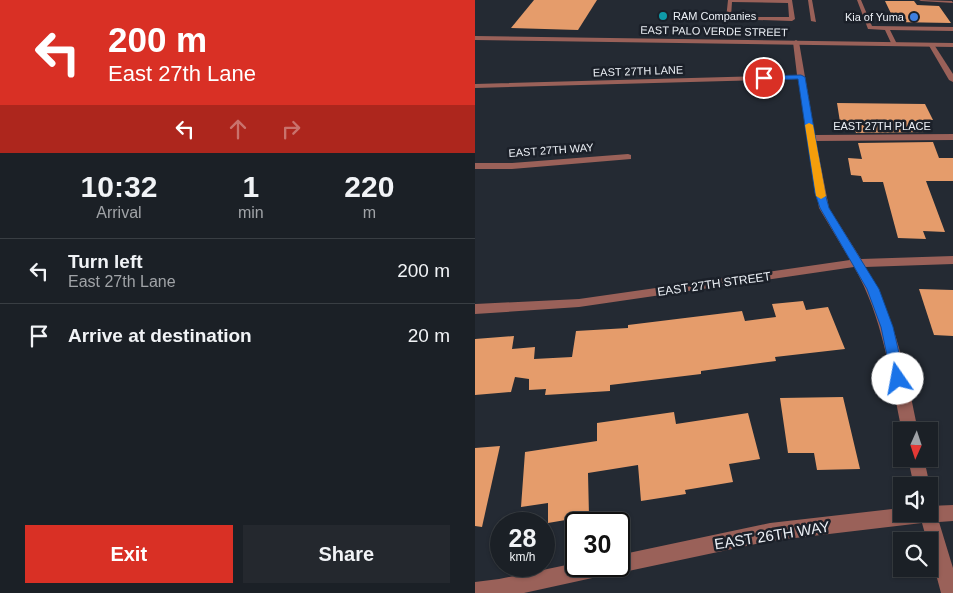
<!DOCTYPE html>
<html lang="en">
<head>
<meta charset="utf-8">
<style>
	body { margin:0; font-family:Arial,sans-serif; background:#24282e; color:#f1f3f6; height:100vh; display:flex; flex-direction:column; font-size:19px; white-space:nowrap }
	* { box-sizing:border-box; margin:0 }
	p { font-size:16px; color:#a0a3a7 }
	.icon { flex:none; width:28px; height:28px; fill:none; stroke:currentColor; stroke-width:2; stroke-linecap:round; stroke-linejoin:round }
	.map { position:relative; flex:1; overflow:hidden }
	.panel { display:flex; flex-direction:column; background:#1b2026; width:475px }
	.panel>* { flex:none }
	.hud { background:#d93025; color:#fff; overflow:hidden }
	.needle { width:32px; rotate:183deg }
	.controls { position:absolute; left:418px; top:422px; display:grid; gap:10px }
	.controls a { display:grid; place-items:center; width:45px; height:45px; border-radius:0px; background:#1b2026; box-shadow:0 1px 4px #0004,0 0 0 1px #393e43; font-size:25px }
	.speed { position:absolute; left:15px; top:512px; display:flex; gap:10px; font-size:25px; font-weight:700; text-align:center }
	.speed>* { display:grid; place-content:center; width:65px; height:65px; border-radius:50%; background:#1b2026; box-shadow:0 1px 4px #0004,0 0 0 1px #393e43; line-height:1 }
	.speed small { font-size:12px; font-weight:400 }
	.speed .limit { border:2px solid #111; border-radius:8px; background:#fff; color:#111 }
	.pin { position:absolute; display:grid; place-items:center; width:42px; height:42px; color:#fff; margin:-21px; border:2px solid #fff; border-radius:50%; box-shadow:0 1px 5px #0007 }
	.me { position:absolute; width:55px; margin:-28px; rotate:348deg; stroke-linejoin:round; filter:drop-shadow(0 0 4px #0008) }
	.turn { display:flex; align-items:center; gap:18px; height:105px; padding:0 25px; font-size:22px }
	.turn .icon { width:65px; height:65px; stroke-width:2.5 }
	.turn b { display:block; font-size:35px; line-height:42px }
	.lanes { display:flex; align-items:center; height:48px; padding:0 25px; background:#0003; justify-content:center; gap:25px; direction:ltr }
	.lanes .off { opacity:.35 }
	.eta { display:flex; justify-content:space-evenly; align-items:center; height:85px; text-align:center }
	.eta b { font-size:30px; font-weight:700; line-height:35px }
	.action { display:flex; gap:10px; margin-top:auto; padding:10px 25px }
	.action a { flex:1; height:58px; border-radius:0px; background:#d93025; color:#fff; font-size:20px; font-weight:700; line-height:58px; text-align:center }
	.action a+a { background:#24282e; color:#f1f3f6 }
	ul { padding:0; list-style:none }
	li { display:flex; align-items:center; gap:15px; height:65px; padding:0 25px; border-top:1px solid #393e43 }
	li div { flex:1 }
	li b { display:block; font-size:19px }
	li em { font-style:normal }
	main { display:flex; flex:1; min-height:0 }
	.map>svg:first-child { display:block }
</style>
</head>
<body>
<main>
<section class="panel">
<div class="hud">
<div class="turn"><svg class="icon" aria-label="left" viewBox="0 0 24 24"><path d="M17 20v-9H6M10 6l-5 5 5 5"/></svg><div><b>200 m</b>East 27th Lane</div></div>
<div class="lanes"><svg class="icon" aria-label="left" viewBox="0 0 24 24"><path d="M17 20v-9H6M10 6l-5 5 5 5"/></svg><svg class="icon off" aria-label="ahead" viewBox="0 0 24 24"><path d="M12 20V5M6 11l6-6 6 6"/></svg><svg class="icon off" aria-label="right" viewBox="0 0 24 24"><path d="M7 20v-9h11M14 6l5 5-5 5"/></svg></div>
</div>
<div class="eta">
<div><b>10:32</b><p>Arrival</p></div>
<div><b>1</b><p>min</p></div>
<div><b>220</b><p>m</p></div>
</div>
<ul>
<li><svg class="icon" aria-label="left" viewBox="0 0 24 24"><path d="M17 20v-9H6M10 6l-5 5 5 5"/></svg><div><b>Turn left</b><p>East 27th Lane</p></div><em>200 m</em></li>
<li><svg class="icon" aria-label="arrive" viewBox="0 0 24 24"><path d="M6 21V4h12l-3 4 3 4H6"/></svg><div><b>Arrive at destination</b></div><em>20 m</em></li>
</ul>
<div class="action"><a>Exit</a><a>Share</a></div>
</section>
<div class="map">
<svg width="478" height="593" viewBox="0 0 478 593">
	<rect width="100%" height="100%" fill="#242a33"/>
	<!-- building -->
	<g fill="#e59c6b">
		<polygon points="59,0 122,0 103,30 36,28"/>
		<polygon points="410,1 439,1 442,5 464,6 476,23 420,22"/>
		<polygon points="362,103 450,104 458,120 448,120 453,132 381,133 378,122 365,122"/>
		<polygon points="458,142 464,158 478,158 478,181 451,181 470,232 448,231 451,239 423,238 408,182 388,182 386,176 376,175 373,158 387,159 383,143"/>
		<polygon points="444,289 478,290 478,336 459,335"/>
		<polygon points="328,301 331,310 353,307 370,349 300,357 301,361 226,371 226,374 135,385 135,391 70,395 71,389 54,390 54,379 40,377 36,392 0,395 0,339 39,336 37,349 60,347 59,359 97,357 101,331 153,328 153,325 267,311 270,321 301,317 297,304"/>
		<polygon points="368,397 385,469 342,470 339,453 313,453 305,398"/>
		<polygon points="199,412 201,424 273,413 285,459 254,464 258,482 210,490 211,494 166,501 163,465 113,473 114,516 73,523 73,503 46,507 50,452 122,441 122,423"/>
		<polygon points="25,446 7,527 0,526 0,448"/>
	</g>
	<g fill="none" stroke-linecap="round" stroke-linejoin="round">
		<!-- service -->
		<g fill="#9a6159" fill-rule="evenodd">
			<path d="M253 0H317L320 19 317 21 251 19ZM257 2 313 3 314 17H256Z"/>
			<polygon points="333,0 337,0 341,22 336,21"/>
			<polygon points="382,0 386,0 397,26 478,27 478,31 415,30 422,44 417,45 410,30 393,29"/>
			<polygon points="444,0 477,1 478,3 446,1"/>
		</g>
		<!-- minor -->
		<g fill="#9a6159" fill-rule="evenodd">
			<path d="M321 40 324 42 340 135 478 134V140L341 141 354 208 386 259 478 256V264L390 267C420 315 432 376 443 431H427C415 375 408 317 379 267L104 307 0 314V304L104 299 375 260 344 208 323 79 0 88V84L322 75 318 42Z"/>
			<polygon points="454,43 458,43 478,74 478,82 474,80 453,44"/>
			<polygon points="153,154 156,155 156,159 37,169 0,169 0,163 37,163"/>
			<polygon points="433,459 449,459 455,486 454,490 454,486 439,486"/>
			<polygon points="478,505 478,521 464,522 478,568 478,593 466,593 454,548 454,541 452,541 447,523 295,541 144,573 138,571 131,575 49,593 0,593 0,582 24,579 101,563 101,566 144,566 144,555 295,523 426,508 426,514 454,514 454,506"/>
		</g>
		<!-- tertiary -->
		<polygon fill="#9a6159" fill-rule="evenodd" points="0,36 478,43 478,47 0,40"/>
	</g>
	<!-- route -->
	<polygon fill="#1a73e8" stroke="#114b97" points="326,75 330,77 350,193 354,208 404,289 418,327 430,379 428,383 423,384 419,383 417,379 406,327 392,289 345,208 340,193 323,79 289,80 286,78 289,76"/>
	<!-- slow -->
	<polygon fill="#f59e0b" points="334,123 338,125 351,196 346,199 341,196 330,125"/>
	<!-- markers -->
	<circle fill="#0f9aa8" stroke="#1b2029" stroke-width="2" cx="188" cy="16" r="5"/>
	<circle fill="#3f7fe0" stroke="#1b2029" stroke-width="2" cx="439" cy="17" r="5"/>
	<g text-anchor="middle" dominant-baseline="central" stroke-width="5" stroke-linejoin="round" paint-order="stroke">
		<!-- far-poi labels -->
		<g font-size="11" fill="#ecf0f6" stroke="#1b2029" text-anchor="start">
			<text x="198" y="16">RAM Companies</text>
			<text x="429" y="17" text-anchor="end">Kia of Yuma</text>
		</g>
		<!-- far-street labels -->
		<g font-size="11" fill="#ecf0f6" stroke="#1b2029">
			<text transform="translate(239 31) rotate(1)">EAST PALO VERDE STREET</text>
			<text transform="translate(163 71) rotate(-2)">EAST 27TH LANE</text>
			<text x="407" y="126">EAST 27TH PLACE</text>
			<text transform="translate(76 150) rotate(-4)">EAST 27TH WAY</text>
		</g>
		<!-- street labels -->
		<g font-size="12" fill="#ecf0f6" stroke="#1b2029">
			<text transform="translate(239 284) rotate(-8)">EAST 27TH STREET</text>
		</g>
		<!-- near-street labels -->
		<g font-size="15" fill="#ecf0f6" stroke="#1b2029">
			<text transform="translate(297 535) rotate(-9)">EAST 26TH WAY</text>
		</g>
	</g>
</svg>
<div class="controls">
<a><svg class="needle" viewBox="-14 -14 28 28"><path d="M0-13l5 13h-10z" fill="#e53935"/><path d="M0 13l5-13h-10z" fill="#a0a3a7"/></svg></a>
<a><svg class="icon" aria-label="sound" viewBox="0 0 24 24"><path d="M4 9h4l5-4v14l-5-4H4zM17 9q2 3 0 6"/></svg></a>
<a><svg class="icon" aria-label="search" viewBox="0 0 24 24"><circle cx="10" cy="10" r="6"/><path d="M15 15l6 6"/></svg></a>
</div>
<div class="speed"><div>28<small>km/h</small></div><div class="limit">30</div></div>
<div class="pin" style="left:289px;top:78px;background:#d93025"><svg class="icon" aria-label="arrive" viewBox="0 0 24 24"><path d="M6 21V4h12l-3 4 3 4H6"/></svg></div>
<svg class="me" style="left:423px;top:379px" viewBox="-20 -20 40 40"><circle r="19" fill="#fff"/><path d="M0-13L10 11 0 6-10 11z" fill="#1a73e8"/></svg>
</div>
</main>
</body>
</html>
